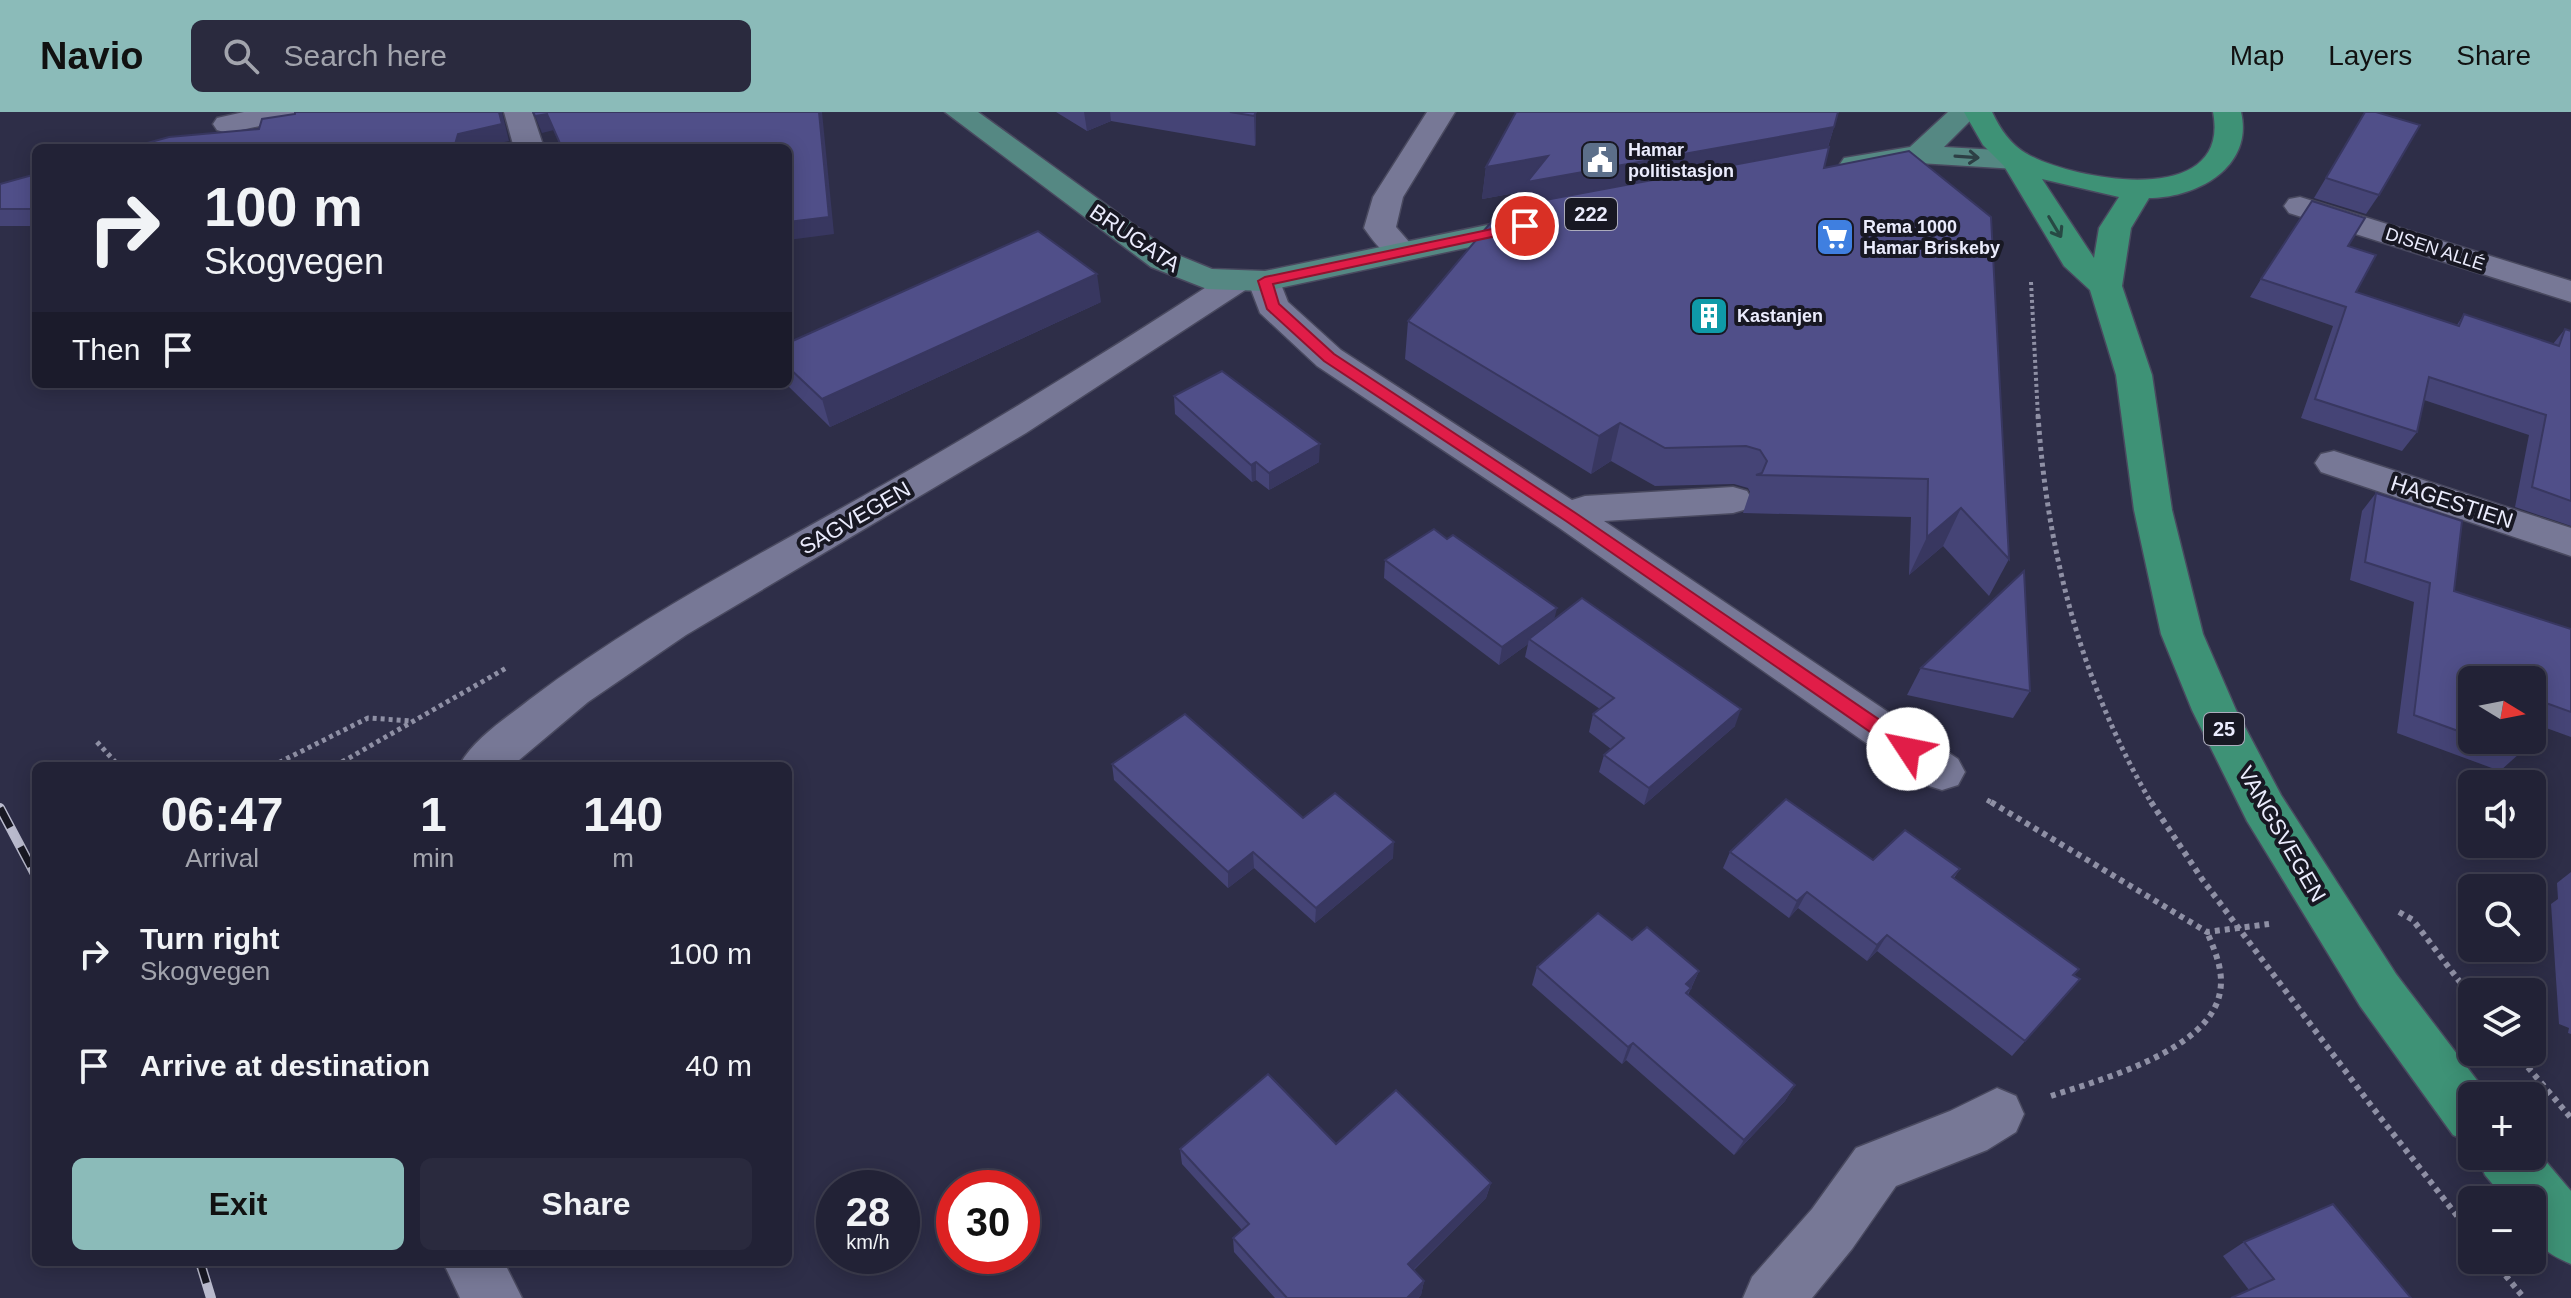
<!DOCTYPE html>
<html lang="en">
<head>
<meta charset="utf-8">
<style>
	body { margin:0; font-family:Arial,sans-serif; background:#2a2a3e; color:#f1f3f6; height:100vh; display:flex; flex-direction:column; font-size:30px; white-space:nowrap }
	* { box-sizing:border-box; margin:0 }
	p { font-size:26px; color:#a2a4ad }
	.icon { flex:none; width:44px; height:44px; fill:none; stroke:currentColor; stroke-width:2; stroke-linecap:round; stroke-linejoin:round }
	.map { position:relative; flex:1; overflow:hidden }
	.panel { position:absolute; left:32px; top:650px; width:760px; height:504px; display:flex; flex-direction:column; background:#222236; border-radius:12px; box-shadow:0 4px 20px #0003,0 0 0 2px #3f3f51 }
	.panel>* { flex:none }
	.banner { position:absolute; left:32px; top:32px; width:760px; height:244px; border-radius:12px; box-shadow:0 4px 20px #0003,0 0 0 2px #3f3f51; background:#222236; color:#f1f3f6; overflow:hidden }
	.needle { width:52px; rotate:100deg }
	.fabs { position:absolute; left:2458px; top:554px; display:grid; gap:16px }
	.fabs a { display:grid; place-items:center; width:88px; height:88px; border-radius:12px; background:#222236; box-shadow:0 4px 20px #0003,0 0 0 2px #3f3f51; font-size:40px }
	.speed { position:absolute; left:816px; top:1058px; display:flex; gap:16px; font-size:40px; font-weight:700; text-align:center }
	.speed>* { display:grid; place-content:center; width:104px; height:104px; border-radius:50%; background:#222236; box-shadow:0 4px 20px #0003,0 0 0 2px #3f3f51; line-height:1 }
	.speed small { font-size:20px; font-weight:400 }
	.speed .limit { border:12px solid #d22; background:#fff; color:#111 }
	.pin { position:absolute; display:grid; place-items:center; width:68px; height:68px; color:#fff; margin:-34px; border:4px solid #fff; border-radius:50%; box-shadow:0 2px 8px #0007 }
	.me { position:absolute; width:88px; margin:-44px; rotate:304deg; stroke-linejoin:round; filter:drop-shadow(0 0 6px #0008) }
	.turn { display:flex; align-items:center; gap:28px; height:168px; padding:0 40px; font-size:36px }
	.turn .icon { width:104px; height:104px; stroke-width:2.5 }
	.turn b { display:block; font-size:56px; line-height:68px }
	.then { display:flex; align-items:center; height:76px; padding:0 40px; background:#0003; gap:16px; font-size:30px }
	.eta { display:flex; justify-content:space-evenly; align-items:center; height:136px; text-align:center }
	.eta b { font-size:48px; font-weight:700; line-height:56px }
	.primary-button { display:flex; gap:16px; margin-top:auto; padding:16px 40px }
	.primary-button a { flex:1; height:92px; border-radius:12px; background:#8bbbb9; color:#111; font-size:32px; font-weight:700; line-height:92px; text-align:center }
	.primary-button a+a { background:#2a2a3e; color:#f1f3f6 }
	ul { padding:0; list-style:none }
	li { display:flex; align-items:center; gap:24px; height:112px; padding:0 40px }
	li div { flex:1 }
	li b { display:block; font-size:30px }
	li em { font-style:normal }
	header { display:flex; align-items:center; gap:48px; box-sizing:border-box; height:112px; padding:0 40px; background:#8bbbb9; color:#111 }
	header strong { font-size:38px }
	nav { display:flex; gap:44px; margin-inline-start:auto; font-size:28px }
	.search { width:560px; height:72px; background:#2a2a3e; display:flex; align-items:center; gap:20px; box-sizing:border-box; padding:0 28px; border-radius:12px; color:#a2a4ad; font-size:30px }
	.map>svg:first-child { display:block }
</style>
</head>
<body>
<header>
<strong>Navio</strong>
<div class="search"><svg class="icon" aria-label="search" viewBox="0 0 24 24"><circle cx="10" cy="10" r="6"/><path d="M15 15l6 6"/></svg>Search here</div>
<nav><a>Map</a><a>Layers</a><a>Share</a></nav>
</header>
<div class="map">
<svg width="2571" height="1186" viewBox="0 0 2571 1186">
	<rect width="100%" height="100%" fill="#2e2e48"/>
	<g fill="none" stroke-linecap="round" stroke-linejoin="round">
		<!-- minor casing -->
		<g stroke="#49495f" stroke-width="3">
			<g id="minor">
				<polygon points="244,0 300,0 296,6 227,21 217,18 213,12 217,6"/>
				<polygon points="504,0 532,0 544,36 514,36"/>
				<path d="M1427 0H1455L1403 85 1396 115 1417 139 1412 146C1389 152 1377 134 1364 116L1373 85Z"/>
				<polygon points="2300,85 2571,169 2571,190 2289,101 2284,94 2289,87"/>
				<path d="M1265 159 1277 162 1288 190 1341 238 1572 388 1585 384 1733 375 1747 379 1752 388 1747 397 1733 401 1604 409 1958 647 1965 660 1958 673 1942 678 1926 673 1558 415 1317 254 1260 201 1250 175 1026 321 686 523 588 590 512 654H459C473 627 505 607 529 588 648 498 782 431 911 357 1018 295 1122 230 1225 163L1237 160 1251 166Z"/>
				<polygon points="2334,339 2571,416 2571,444 2321,360 2315,351 2321,342"/>
				<polygon points="1997,976 2016,984 2024,1002 2016,1020 1987,1038 1896,1074 1852,1137 1812,1186 1743,1186 1752,1165 1812,1097 1856,1036 1950,999"/>
				<polygon points="443,1150 504,1150 522,1186 460,1186"/>
			</g>
		</g>
		<!-- major casing -->
		<g stroke="#49495f" stroke-width="3">
			<g id="major">
				<polygon points="945,0 978,0 1173,141 1212,157 1265,159 1540,102 1551,104 1556,111 1551,118 1540,120 1265,179 1207,177 1151,155"/>
				<polygon points="1948,0 1979,0 1944,35 2016,39 2027,42 2031,48 2027,54 2016,57 1919,51 1855,61 1844,58 1840,52 1844,46 1910,35"/>
			</g>
		</g>
		<!-- highway casing -->
		<g stroke="#49495f" stroke-width="3">
			<g id="highway">
				<path d="M1964 0H1992C2000 17 2011 33 2027 42 2075 69 2232 97 2213 0H2241C2254 55 2197 86 2149 86L2131 116 2122 174 2152 263 2172 398 2203 522 2236 598 2281 683 2396 862 2489 984H2472V1031L2453 1023 2360 894 2247 709 2192 598 2161 522 2134 398 2116 263 2090 178 2064 154 2004 54 1983 33ZM2042 67 2119 85 2099 116 2094 146Z"/>
				<path d="M2532 1033 2571 1079V1152C2534 1136 2532 1126 2532 1088H2506L2485 1063 2477 1044H2532Z"/>
			</g>
		</g>
		<!-- path-far2 -->
		<polyline stroke="#8f90a5" stroke-width="4" stroke-dasharray="3 3" stroke-linecap="butt" points="2031,170 2038,305"/>
		<!-- path-far1 -->
		<g stroke="#8f90a5" stroke-width="5" stroke-dasharray="4 4" stroke-linecap="butt">
			<path d="M2038 303C2047 440 2082 573 2152 692"/>
			<polyline points="97,630 119,654"/>
			<polyline points="272,654 368,606 413,609"/>
			<polyline points="335,654 508,555"/>
			<polyline points="1987,688 1994,692"/>
		</g>
		<!-- path -->
		<g stroke="#8f90a5" stroke-width="6" stroke-dasharray="5 5" stroke-linecap="butt">
			<polyline points="1991,690 2207,820 2269,812"/>
			<polyline points="2151,690 2202,767 2373,996 2472,1123"/>
			<polyline points="2399,800 2413,808 2472,886"/>
			<polyline points="2515,940 2571,1006"/>
			<path d="M2051 984C2099 968 2210 939 2220 880 2224 859 2215 839 2207 820"/>
			<polyline points="2493,1148 2524,1186"/>
		</g>
		<!-- minor -->
		<use href="#minor" fill="#777896" fill-rule="evenodd"/>
		<!-- major -->
		<use href="#major" fill="#558883" fill-rule="evenodd"/>
		<!-- highway -->
		<use href="#highway" fill="#3e9276" fill-rule="evenodd"/>
		<!-- rail casing -->
		<g stroke="#b9bacd" stroke-width="10">
			<g id="rail">
				<polyline points="0,696 36,764"/>
				<polyline points="200,1150 211,1186"/>
			</g>
		</g>
		<!-- rail -->
		<use href="#rail" stroke="#181823" stroke-width="7" stroke-dasharray="22" stroke-linecap="butt"/>
	</g>
	<!-- wall -->
	<g fill="#454476">
		<polygon points="1056,0 1255,0 1256,30 1255,34 1111,9 1087,19"/>
		<polygon points="2365,0 2379,83 2366,102 2314,86"/>
		<polygon points="1834,15 1828,35 1824,56 2009,447 1989,484 1943,434 1909,463 1911,405 1743,401 1750,380 1748,376 1734,372 1655,374 1611,349 1591,362 1405,247 1408,209 1524,92 1526,79 1482,87 1486,55"/>
		<polygon points="36,62 36,114 0,114 0,72"/>
		<polygon points="2348,134 2356,180 2457,213 2464,202 2553,232 2565,217 2571,219 2571,414 2515,395 2529,323 2424,288 2417,320 2402,339 2301,306 2333,214 2250,185 2261,167"/>
		<polygon points="1101,190 830,315 786,272 788,272 788,231"/>
		<polygon points="1174,284 1319,350 1269,378 1256,368 1252,370 1175,302"/>
		<polygon points="2376,381 2454,479 2571,517 2571,625 2532,611 2532,568 2472,568 2472,628 2520,628 2520,641 2500,659 2397,621 2414,490 2350,468 2362,399"/>
		<polygon points="1385,448 1554,508 1735,614 1644,693 1599,660 1604,643 1611,637 1589,620 1593,602 1600,597 1525,545 1528,532 1499,553 1384,466"/>
		<polygon points="1921,556 2030,579 2013,606 1907,583"/>
		<polygon points="1112,652 1303,706 1393,746 1315,811 1254,756 1228,776 1114,668"/>
		<polygon points="1730,740 1873,748 1960,757 1954,766 2080,867 2012,944 1877,839 1867,849 1798,796 1789,806 1723,756"/>
		<polygon points="2571,760 2571,922 2568,921 2569,916 2559,912 2551,792 2558,787 2557,771"/>
		<polygon points="1632,828 1699,859 1688,883 1795,973 1785,989 1734,1043 1626,948 1622,952 1532,873 1537,855"/>
		<polygon points="1336,1032 1491,1071 1486,1086 1414,1158 1424,1169 1421,1183 1418,1186 1275,1186 1234,1140 1233,1126 1242,1118 1182,1052 1180,1037"/>
		<polygon points="2244,1130 2411,1186 2249,1178 2223,1144"/>
	</g>
	<!-- shaded-wall -->
	<g fill="#383760">
		<polygon points="499,0 502,0 509,29 478,36 454,36 458,22"/>
		<polygon points="819,0 822,0 834,122 788,128 788,110"/>
		<polygon points="1084,0 1110,0 1111,9 1087,19"/>
		<polygon points="1256,0 1256,30 1255,34 1254,4"/>
		<polygon points="547,2 554,18 542,21 535,4"/>
		<polygon points="1834,15 1824,47 1523,102 1526,79 1482,87 1486,55 1548,44"/>
		<polygon points="1097,162 1101,190 830,315 822,287"/>
		<polygon points="1620,311 1611,349 1591,362 1599,324"/>
		<polygon points="1320,332 1319,350 1269,378 1269,361"/>
		<polygon points="1256,350 1256,368 1252,370 1251,353"/>
		<polygon points="1961,396 1943,434 1909,463 1927,425"/>
		<polygon points="1557,496 1553,513 1529,527 1528,532 1499,553 1502,535"/>
		<polygon points="1741,597 1735,614 1644,693 1649,676"/>
		<polygon points="1394,730 1393,746 1315,811 1316,796"/>
		<polygon points="1253,740 1254,756 1228,776 1228,760"/>
		<polygon points="1807,780 1798,796 1789,806 1797,789"/>
		<polygon points="1887,823 1877,839 1867,849 1877,833"/>
		<polygon points="1699,859 1691,876 1686,872"/>
		<polygon points="1633,931 1626,948 1622,952 1628,935"/>
		<polygon points="1795,973 1785,989 1734,1043 1744,1028"/>
		<polygon points="1491,1071 1486,1086 1405,1166 1408,1152"/>
		<polygon points="1424,1169 1421,1183 1418,1186 1407,1186"/>
	</g>
	<!-- building -->
	<g fill="#504f89" stroke="#383760" stroke-width="2">
		<polygon points="295,0 499,0 502,12 458,22 454,36 129,36 169,25 259,17 262,7 295,2"/>
		<polygon points="533,0 819,0 829,105 788,110 788,36 562,36 547,2 535,4"/>
		<polygon points="1230,0 1256,0 1254,4"/>
		<polygon points="1516,0 1838,0 1834,15 1527,70 1548,44 1486,55"/>
		<polygon points="2365,0 2376,0 2420,13 2379,83 2326,66"/>
		<polygon points="1829,35 1824,56 1909,39 1991,105 2009,447 1961,396 1927,425 1928,367 1756,363 1762,361 1767,349 1760,338 1746,334 1665,336 1620,311 1599,324 1408,209 1503,96"/>
		<polygon points="36,62 36,97 0,97 0,72"/>
		<polygon points="2312,89 2365,106 2348,134 2376,143 2356,180 2459,214 2464,202 2559,234 2565,217 2571,219 2571,389 2532,375 2546,303 2429,265 2417,320 2315,287 2346,195 2261,167"/>
		<polygon points="1038,119 1097,162 822,287 788,255 788,231"/>
		<polygon points="1222,259 1320,332 1269,361 1256,350 1251,353 1174,284"/>
		<polygon points="2376,381 2462,409 2454,479 2571,517 2571,600 2532,586 2532,568 2472,568 2472,624 2414,603 2430,471 2365,450"/>
		<polygon points="1434,417 1447,427 1453,423 1557,496 1502,535 1385,448"/>
		<polygon points="2024,459 2030,579 1921,556"/>
		<polygon points="1582,486 1741,597 1649,676 1604,643 1624,626 1593,602 1614,586 1529,527"/>
		<polygon points="1185,602 1303,706 1335,681 1394,730 1316,796 1253,740 1228,760 1112,652"/>
		<polygon points="2483,628 2520,628 2520,641"/>
		<polygon points="1786,687 1873,748 1905,718 1960,757 1952,765 2079,857 2073,863 2080,867 2025,929 1887,823 1877,833 1807,780 1797,789 1730,740"/>
		<polygon points="1598,801 1632,828 1647,815 1699,859 1686,872 1691,876 1686,881 1795,973 1744,1028 1633,931 1628,935 1537,855"/>
		<polygon points="1268,962 1336,1032 1396,978 1491,1071 1408,1152 1424,1169 1407,1186 1287,1186 1233,1126 1249,1112 1180,1037"/>
		<polygon points="2333,1092 2411,1186 2231,1186 2274,1167 2244,1130"/>
	</g>
	<!-- one-way arrows -->
	<defs><path id="oneway-shaft" d="M-6 0H5M1.5-3L5.5 0L1.5 3" fill="none" stroke-width="1.6" stroke-linecap="round" stroke-linejoin="round" transform="scale(2)"/></defs>
	<use stroke="#2d3f45" href="#oneway-shaft" transform="translate(1967 45) rotate(4)"/>
	<use stroke="#274944" href="#oneway-shaft" transform="translate(2055 115) rotate(59)"/>
	<!-- route -->
	<polygon fill="#e11d48" stroke="#92132f" stroke-width="2" points="1525,110 1531,114 1529,117 1273,172 1279,192 1334,242 1577,402 1915,632 1918,637 1915,642 1902,642 1566,409 1324,249 1267,197 1258,169 1265,165"/>
	<!-- icons -->
	<defs>
		<g id="civic-square" transform="scale(2)"><rect x="-9" y="-9" width="18" height="18" rx="4" fill="#5c6f8a" stroke="#181823"/><path d="M-.6-6.5H3V-4.5H.6V-3L4-1V1h2V6H-6V1h2V-1L-.6-3ZM-1.2 2.5V6h2.4V2.5Z" fill="#fff"/></g>
		<g id="supermarket-square" transform="scale(2)"><rect x="-9" y="-9" width="18" height="18" rx="4" fill="#3f7fe0" stroke="#181823"/><path d="M-6-5.5h2.5l.6 2H6L4.5 2H-2.5L-4.4-4H-6ZM-1.5 3.2a1.3 1.3 0 1 0 .1 0ZM3 3.2a1.3 1.3 0 1 0 .1 0Z" fill="#fff"/></g>
		<g id="building-square" transform="scale(2)"><rect x="-9" y="-9" width="18" height="18" rx="4" fill="#0f9aa8" stroke="#181823"/><path d="M-4-6H4V6H1V3H-1V6H-4ZM-2.5-4.3h1.7v1.8h-1.7ZM.8-4.3h1.7v1.8H.8ZM-2.5-1h1.7V.8h-1.7ZM.8-1h1.7V.8H.8Z" fill="#fff"/></g>
	</defs>
	<g fill-rule="evenodd">
		<use href="#civic-square" x="1600" y="48"/>
		<use href="#supermarket-square" x="1835" y="125"/>
		<use href="#building-square" x="1709" y="204"/>
	</g>
	<g text-anchor="middle" dominant-baseline="central" stroke-width="8" stroke-linejoin="round" paint-order="stroke">
		<!-- far-poi labels -->
		<g font-size="18" font-weight="bold" fill="#ebecfd" stroke="#181823" text-anchor="start">
			<text x="1628" y="38">Hamar<tspan x="1628" dy="21">politistasjon</tspan></text>
			<text x="1863" y="115">Rema 1000<tspan x="1863" dy="21">Hamar Briskeby</tspan></text>
			<text x="1737" y="204">Kastanjen</text>
		</g>
		<!-- far-street labels -->
		<g font-size="18" fill="#ebecfd" stroke="#181823">
			<text transform="translate(2435 137) rotate(18)">DISEN ALLÉ</text>
		</g>
		<!-- shield labels -->
		<g fill="#181823" stroke="#acacbc" stroke-width="2">
			<rect x="1565" y="86" width="52" height="32" rx="6"/>
			<rect x="2204" y="601" width="40" height="32" rx="6"/>
		</g>
		<g font-size="20" font-weight="bold" fill="#ebecfd">
			<text x="1591" y="102">222</text>
			<text x="2224" y="617">25</text>
		</g>
		<!-- street labels -->
		<g font-size="22" fill="#ebecfd" stroke="#181823">
			<text transform="translate(1135 126) rotate(34)">BRUGATA</text>
			<text transform="translate(2452 390) rotate(18)">HAGESTIEN</text>
			<text transform="translate(855 406) rotate(-30)">SAGVEGEN</text>
			<text transform="translate(2282 722) rotate(60)">VANGSVEGEN</text>
		</g>
	</g>
</svg>
<div class="fabs">
<a><svg class="needle" viewBox="-14 -14 28 28"><path d="M0-13l5 13h-10z" fill="#e53935"/><path d="M0 13l5-13h-10z" fill="#a2a4ad"/></svg></a>
<a><svg class="icon" aria-label="sound" viewBox="0 0 24 24"><path d="M4 9h4l5-4v14l-5-4H4zM17 9q2 3 0 6"/></svg></a>
<a><svg class="icon" aria-label="search" viewBox="0 0 24 24"><circle cx="10" cy="10" r="6"/><path d="M15 15l6 6"/></svg></a>
<a><svg class="icon" aria-label="layers" viewBox="0 0 24 24"><path d="M12 4l9 5-9 5-9-5zM3 14l9 5 9-5"/></svg></a>
<a>+</a>
<a>−</a>
</div>
<div class="speed"><div>28<small>km/h</small></div><div class="limit">30</div></div>
<div class="pin" style="left:1525px;top:114px;background:#d93025"><svg class="icon" aria-label="arrive" viewBox="0 0 24 24"><path d="M6 21V4h12l-3 4 3 4H6"/></svg></div>
<svg class="me" style="left:1908px;top:637px" viewBox="-20 -20 40 40"><circle r="19" fill="#fff"/><path d="M0-13L10 11 0 6-10 11z" fill="#e11d48"/></svg>
<div class="banner">
<div class="turn"><svg class="icon" aria-label="right" viewBox="0 0 24 24"><path d="M7 20v-9h11M14 6l5 5-5 5"/></svg><div><b>100 m</b>Skogvegen</div></div>
<div class="then">Then<svg class="icon" aria-label="arrive" viewBox="0 0 24 24"><path d="M6 21V4h12l-3 4 3 4H6"/></svg></div>
</div>
<section class="panel">
<div class="eta">
<div><b>06:47</b><p>Arrival</p></div>
<div><b>1</b><p>min</p></div>
<div><b>140</b><p>m</p></div>
</div>
<ul>
<li><svg class="icon" aria-label="right" viewBox="0 0 24 24"><path d="M7 20v-9h11M14 6l5 5-5 5"/></svg><div><b>Turn right</b><p>Skogvegen</p></div><em>100 m</em></li>
<li><svg class="icon" aria-label="arrive" viewBox="0 0 24 24"><path d="M6 21V4h12l-3 4 3 4H6"/></svg><div><b>Arrive at destination</b></div><em>40 m</em></li>
</ul>
<div class="primary-button"><a>Exit</a><a>Share</a></div>
</section>
</div>
</body>
</html>
